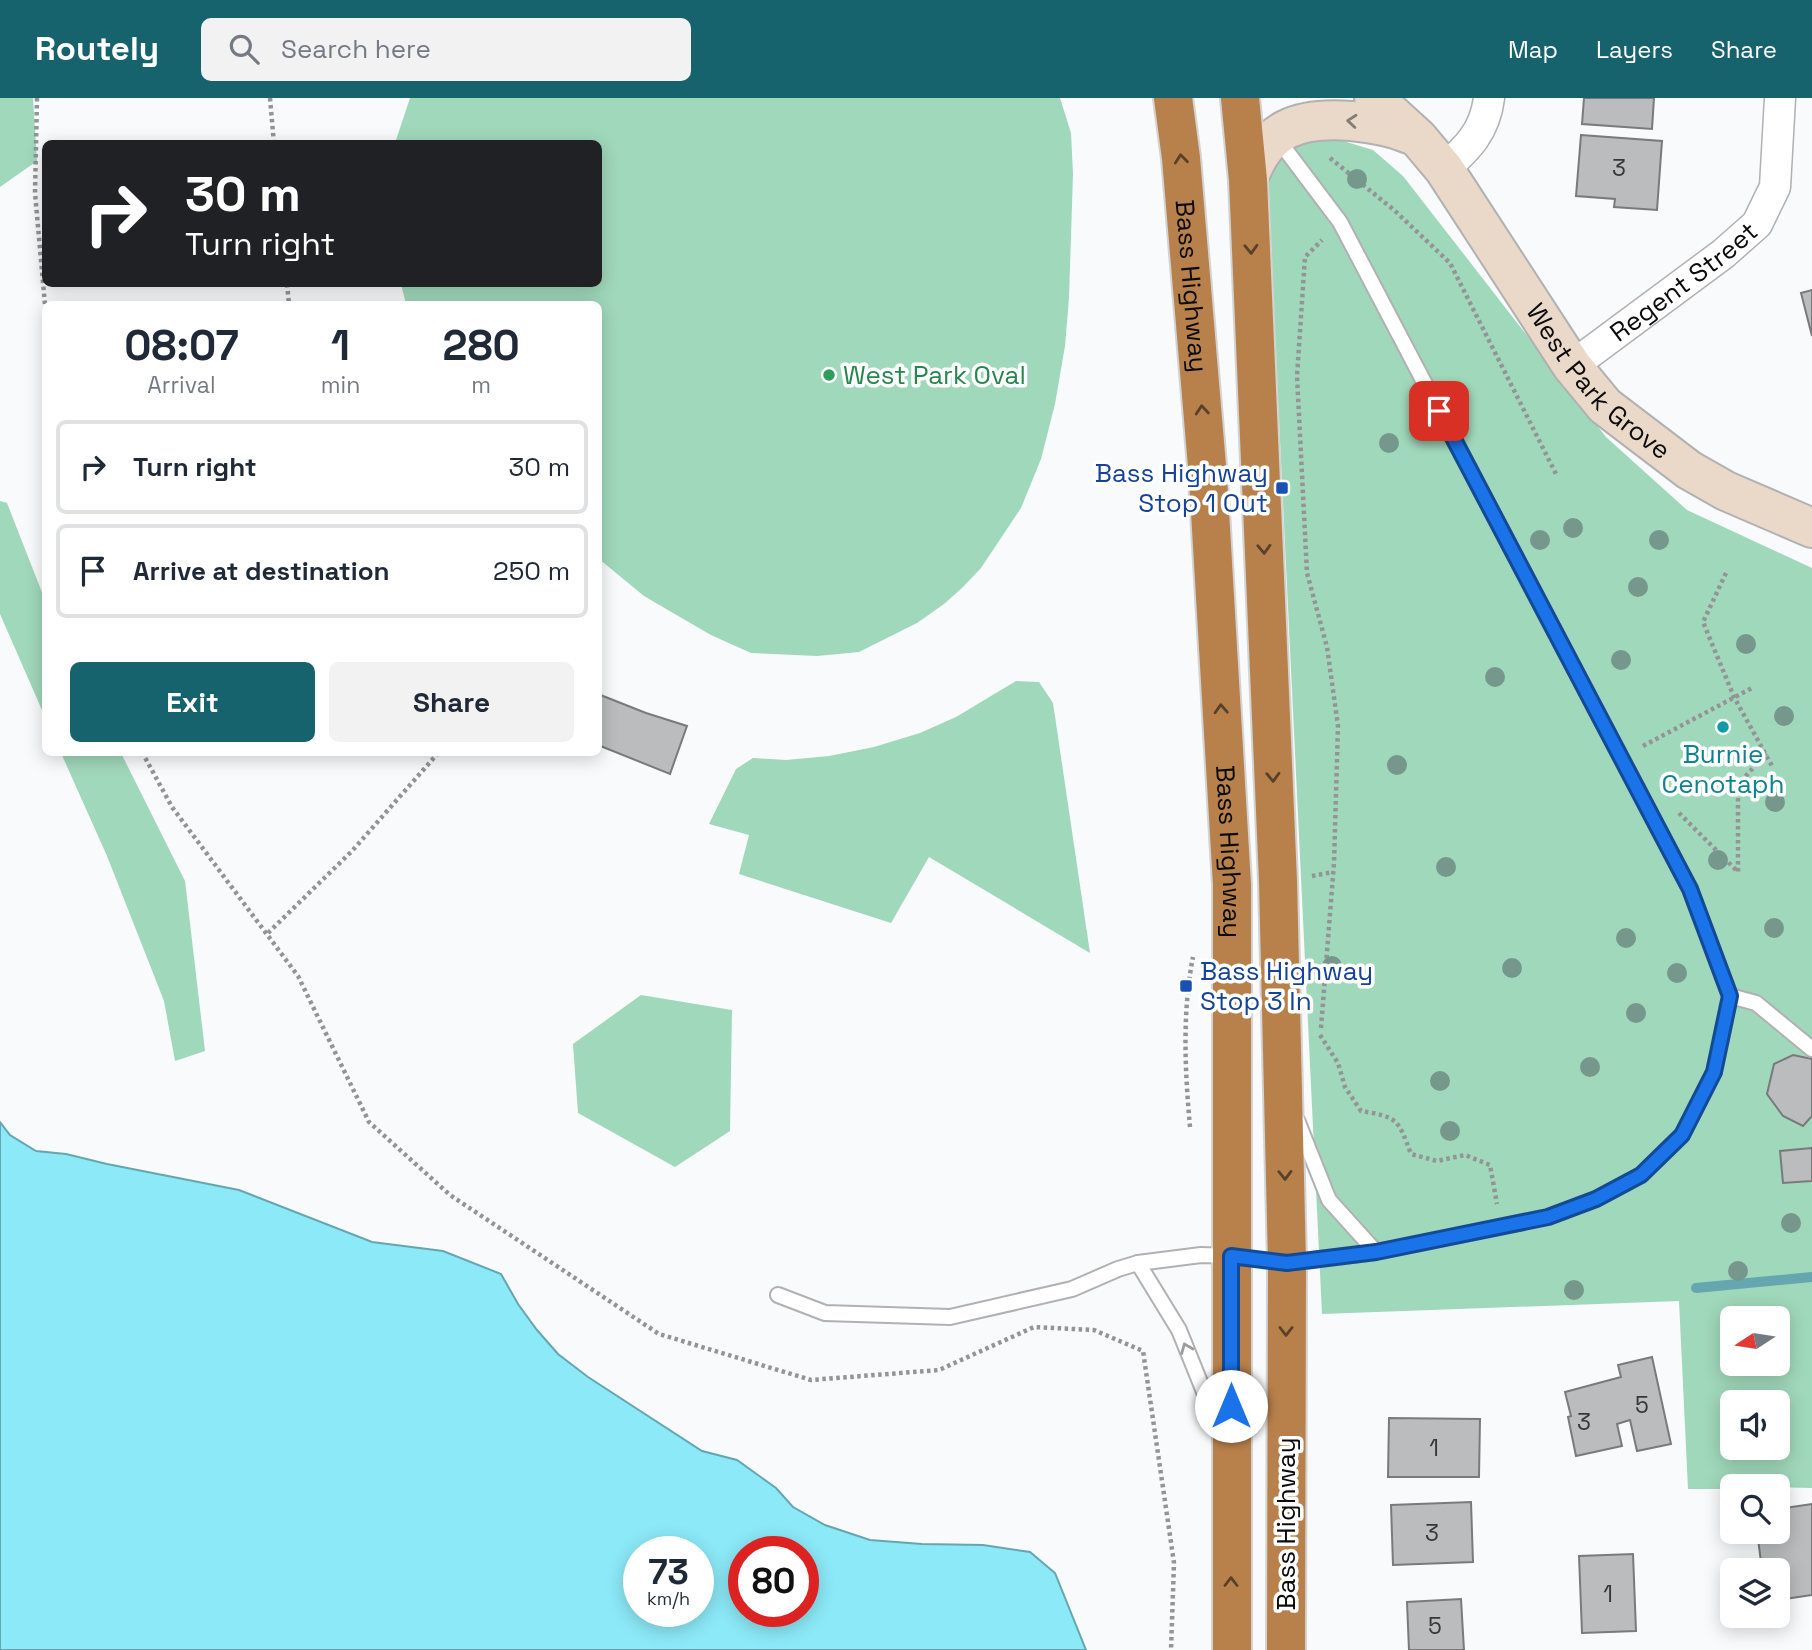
<!DOCTYPE html>
<html lang="en">
<head>
<meta charset="utf-8">
<style>
	body { margin:0; font-family:"Space Grotesk",sans-serif; background:#f2f2f3; color:#1f2937; height:100vh; display:flex; flex-direction:column; font-size:26px; white-space:nowrap }
	* { box-sizing:border-box; margin:0 }
	p { font-size:23px; color:#747a83 }
	.icon { flex:none; width:38px; height:38px; fill:none; stroke:currentColor; stroke-width:2; stroke-linecap:round; stroke-linejoin:round }
	.map { position:relative; flex:1; overflow:hidden }
	.drawer { position:absolute; left:42px; top:203px; width:560px; height:455px; display:flex; flex-direction:column; background:#fff; border-radius:10px; box-shadow:0 4px 18px #0003 }
	.drawer>* { flex:none }
	.guide { position:absolute; left:42px; top:42px; width:560px; height:147px; border-radius:10px; box-shadow:0 4px 18px #0003; background:#202124; color:#fff; overflow:hidden }
	.needle { width:46px; rotate:258deg }
	.controls { position:absolute; left:1720px; top:1208px; display:grid; gap:14px }
	.controls a { display:grid; place-items:center; width:70px; height:70px; border-radius:10px; background:#fff; box-shadow:0 4px 18px #0003; font-size:35px }
	.speed { position:absolute; left:623px; top:1438px; display:flex; gap:14px; font-size:35px; font-weight:700; text-align:center }
	.speed>* { display:grid; place-content:center; width:91px; height:91px; border-radius:50%; background:#fff; box-shadow:0 4px 18px #0003; line-height:1 }
	.speed small { font-size:18px; font-weight:400 }
	.speed .limit { border:10px solid #d22; background:#fff; color:#111 }
	.pin { position:absolute; display:grid; place-items:center; width:60px; height:60px; color:#fff; margin:-30px; border-radius:14px; box-shadow:0 4px 10px #0006 }
	.me { position:absolute; width:77px; margin:-38px; rotate:0deg; stroke-linejoin:round; filter:drop-shadow(0 0 5px #0008) }
	.turn { display:flex; align-items:center; gap:24px; height:147px; padding:0 28px; font-size:32px }
	.turn .icon { width:91px; height:91px; stroke-width:2.5 }
	.turn b { display:block; font-size:49px; line-height:60px }
	.eta { display:flex; justify-content:space-evenly; align-items:center; height:119px; text-align:center }
	.eta b { font-size:42px; font-weight:700; line-height:49px }
	.action { display:flex; gap:14px; margin-top:auto; padding:14px 28px }
	.action a { flex:1; height:80px; border-radius:10px; background:#16636d; color:#fff; font-size:28px; font-weight:700; line-height:80px; text-align:center }
	.action a+a { background:#f2f2f3; color:#1f2937 }
	ul { padding:0; list-style:none }
	li { display:flex; align-items:center; gap:21px; height:94px; margin:0 14px 10px; padding:0 14px; border:4px solid #e0e1e3; border-radius:10px }
	li div { flex:1 }
	li b { display:block; font-size:26px }
	li em { font-style:normal }
	header { display:flex; align-items:center; gap:42px; box-sizing:border-box; height:98px; padding:0 35px; background:#16636d; color:#fff }
	header strong { font-size:33px }
	nav { display:flex; gap:38px; margin-inline-start:auto; font-size:24px }
	.search { width:490px; height:63px; background:#f2f2f3; display:flex; align-items:center; gap:18px; box-sizing:border-box; padding:0 24px; border-radius:10px; color:#747a83; font-size:26px }
	.map>svg:first-child { display:block }
</style>
</head>
<body>
<header>
<strong>Routely</strong>
<div class="search"><svg class="icon" aria-label="search" viewBox="0 0 24 24"><circle cx="10" cy="10" r="6"/><path d="M15 15l6 6"/></svg>Search here</div>
<nav><a>Map</a><a>Layers</a><a>Share</a></nav>
</header>
<div class="map">
<svg width="1812" height="1552" viewBox="0 0 1812 1552">
	<rect width="100%" height="100%" fill="#f9fafc"/>
	<!-- green -->
	<g fill="#a0d8bb" fill-rule="evenodd">
		<polygon points="0,0 33,0 37,63 0,89"/>
		<polygon points="410,0 1060,0 1071,35 1073,76 1069,200 1065,248 1055,306 1041,361 1021,410 981,470 962,490 944,506 917,525 859,554 817,558 751,555 711,537 673,515 644,498 599,461 598,206 406,206 401,186 598,186 598,46 395,45"/>
		<path d="M1293 38 1340 42 1373 52 1403 78 1606 339 1687 412 1812 470V1390L1732 1388V1391H1688L1679 1203 1322 1216 1267 73ZM1732 1220H1778V1265H1732ZM1732 1304H1778V1349H1732Z"/>
		<polygon points="0,403 7,405 45,502 45,619 0,516"/>
		<polygon points="1016,583 1039,584 1053,605 1090,855 929,759 891,825 739,776 749,737 709,726 736,671 753,660 786,662 829,658 874,649 920,635 956,619"/>
		<polygon points="61,655 121,655 185,783 205,953 175,963 164,903 107,758"/>
		<polygon points="641,897 732,912 730,1033 675,1069 578,1015 573,946"/>
	</g>
	<!-- water -->
	<path fill="#8ce9f7" stroke="#65a6b0" stroke-width="2" fill-rule="evenodd" d="M0 1024 10 1037 36 1053 66 1056 107 1066 239 1092 372 1144 443 1153 501 1176 518 1206 537 1232 558 1256 588 1279 702 1353 737 1362 776 1390 793 1409 825 1427 870 1442 922 1446 983 1447 1030 1454 1055 1475 1086 1552H0ZM639 1454H698V1514H639ZM803 1454V1514H744V1454Z"/>
	<g fill="none" stroke-linecap="round" stroke-linejoin="round">
		<!-- stream -->
		<polyline stroke="#65a6b0" stroke-width="10" points="1696,1190 1812,1179"/>
	</g>
	<!-- building -->
	<g fill="#bbbcbd" stroke="#7a7a7c" stroke-width="2">
		<polygon points="1584,0 1654,0 1652,31 1582,26"/>
		<polygon points="1581,37 1662,43 1657,112 1614,109 1615,101 1576,98"/>
		<polygon points="1812,192 1812,238 1801,195"/>
		<polygon points="598,596 646,615 687,628 670,676 598,647"/>
		<polygon points="1793,957 1812,961 1812,1018 1803,1028 1783,1018 1767,996 1774,966"/>
		<polygon points="1812,1050 1812,1083 1783,1085 1780,1053"/>
		<polygon points="1652,1259 1671,1346 1637,1353 1630,1322 1617,1326 1622,1348 1576,1358 1568,1319 1571,1318 1565,1294 1621,1279 1618,1267"/>
		<polygon points="1389,1320 1480,1321 1479,1379 1388,1379"/>
		<polygon points="1471,1404 1473,1464 1393,1467 1391,1407"/>
		<polygon points="1812,1406 1812,1497 1778,1502 1778,1472 1762,1472 1757,1433 1778,1433 1778,1411"/>
		<polygon points="1633,1456 1636,1533 1582,1535 1579,1458"/>
		<polygon points="1461,1501 1464,1552 1409,1552 1407,1504"/>
	</g>
	<g fill="none" stroke-linecap="round" stroke-linejoin="round">
		<!-- lane casing -->
		<g stroke="#b1b1b3" stroke-width="18">
			<g id="lane">
				<polyline points="1276,39 1340,124 1690,791 1730,898 1714,974 1682,1037 1641,1077 1596,1101 1548,1119 1376,1154 1289,1165"/>
				<polyline points="1730,898 1756,905 1812,951"/>
				<polyline points="1297,1022 1329,1102 1376,1154"/>
				<polyline points="1138,1165 1179,1232 1219,1331"/>
				<polyline points="778,1197 825,1215 950,1219 1072,1191 1118,1171 1138,1165 1201,1157 1230,1158"/>
			</g>
		</g>
		<!-- street casing -->
		<g stroke="#b1b1b3" stroke-width="33">
			<g id="street">
				<path d="M1444 71C1468 50 1485 33 1489 0"/>
				<path id="s1" d="M1572 268 1723 156 1757 126 1775 89 1780 0"/>
			</g>
		</g>
		<!-- secondary casing -->
		<g stroke="#b1b1b3" stroke-width="42">
			<g id="secondary">
				<path id="s2" d="M1374 0 1418 40 1444 71 1572 268 1605 308 1689 372 1726 393 1812 430"/>
				<path d="M1248 82C1266 30 1298 19 1351 23 1371 25 1391 28 1409 36"/>
			</g>
		</g>
		<!-- highway casing -->
		<g stroke="#d3d3d3" stroke-width="42">
			<g id="highway">
				<path id="s3" d="M1173 0 1181 60 1208 380 1232 787V1552"/>
				<polyline points="1240,0 1248,82 1278,783 1287,1165 1286,1552"/>
			</g>
		</g>
		<!-- path -->
		<g stroke="#949496" stroke-width="4.5" stroke-dasharray="3.5 3.5" stroke-linecap="butt">
			<polyline points="37,0 35,95 46,218"/>
			<polyline points="270,0 274,46"/>
			<polyline points="1330,60 1394,112 1450,165 1557,378"/>
			<polyline points="287,186 289,206"/>
			<polyline points="1726,475 1703,524 1734,599 1772,668"/>
			<polyline points="1643,648 1752,590"/>
			<polyline points="142,654 172,709 298,878 369,1024 450,1097 659,1236 811,1282 939,1272 1034,1229 1094,1232 1143,1253 1174,1465 1171,1552"/>
			<polyline points="1679,715 1738,774 1738,687 1766,655"/>
			<polyline points="1312,778 1333,774"/>
			<polyline points="268,835 352,753 439,654"/>
			<polyline points="1321,930 1334,765 1338,628 1327,549 1307,475 1297,278 1305,159 1322,142"/>
			<path d="M1320 937 1338 965 1345 989 1361 1013C1399 1019 1398 1022 1411 1056L1437 1063 1465 1057 1490 1067 1497 1106"/>
			<path d="M1190 1029C1185 973 1182 915 1193 859"/>
		</g>
		<!-- lane -->
		<use href="#lane" stroke="#fff" stroke-width="14"/>
		<!-- street -->
		<use href="#street" stroke="#fff" stroke-width="30"/>
		<!-- secondary -->
		<use href="#secondary" stroke="#ead9c9" stroke-width="38"/>
		<!-- highway -->
		<use href="#highway" stroke="#b8804b" stroke-width="38"/>
	</g>
	<!-- trees -->
	<g fill="#76988c">
		<circle cx="1357" cy="81" r="10"/>
		<circle cx="1389" cy="345" r="10"/>
		<circle cx="1573" cy="430" r="10"/>
		<circle cx="1540" cy="442" r="10"/>
		<circle cx="1659" cy="442" r="10"/>
		<circle cx="1638" cy="489" r="10"/>
		<circle cx="1746" cy="546" r="10"/>
		<circle cx="1621" cy="562" r="10"/>
		<circle cx="1495" cy="579" r="10"/>
		<circle cx="1784" cy="618" r="10"/>
		<circle cx="1397" cy="667" r="10"/>
		<circle cx="1775" cy="704" r="10"/>
		<circle cx="1718" cy="762" r="10"/>
		<circle cx="1446" cy="769" r="10"/>
		<circle cx="1774" cy="830" r="10"/>
		<circle cx="1626" cy="840" r="10"/>
		<circle cx="1332" cy="868" r="10"/>
		<circle cx="1512" cy="870" r="10"/>
		<circle cx="1677" cy="875" r="10"/>
		<circle cx="1636" cy="915" r="10"/>
		<circle cx="1590" cy="969" r="10"/>
		<circle cx="1440" cy="983" r="10"/>
		<circle cx="1450" cy="1033" r="10"/>
		<circle cx="1791" cy="1125" r="10"/>
		<circle cx="1738" cy="1173" r="10"/>
		<circle cx="1574" cy="1192" r="10"/>
	</g>
	<!-- one-way arrows -->
	<defs><path id="oneway-chevron" d="M-2-3.5L2.5 0L-2 3.5" fill="none" stroke-width="1.6" stroke-linecap="round" stroke-linejoin="round" transform="scale(1.75)"/></defs>
	<use stroke="#867c74" href="#oneway-chevron" transform="translate(1352 23) rotate(-175)"/>
	<g stroke="#594028">
		<use href="#oneway-chevron" transform="translate(1181 61) rotate(-96)"/>
		<use href="#oneway-chevron" transform="translate(1251 151) rotate(88)"/>
		<use href="#oneway-chevron" transform="translate(1202 312) rotate(-95)"/>
		<use href="#oneway-chevron" transform="translate(1264 451) rotate(88)"/>
		<use href="#oneway-chevron" transform="translate(1221 611) rotate(-93)"/>
		<use href="#oneway-chevron" transform="translate(1273 679) rotate(88)"/>
		<use href="#oneway-chevron" transform="translate(1285 1077) rotate(89)"/>
		<use href="#oneway-chevron" transform="translate(1286 1233) rotate(90)"/>
		<use href="#oneway-chevron" transform="translate(1231 1484) rotate(-90)"/>
	</g>
	<use stroke="#9d9d9e" href="#oneway-chevron" transform="translate(1186 1250) rotate(-112)"/>
	<g fill="none" stroke-linecap="round" stroke-linejoin="round">
		<!-- route casing -->
		<g stroke="#114b97" stroke-width="18">
			<polyline id="route" points="1231,1308 1231,1158 1287,1165 1376,1154 1548,1119 1596,1101 1641,1077 1682,1037 1714,974 1730,898 1690,791 1439,313"/>
		</g>
		<!-- route -->
		<use href="#route" stroke="#1a73e8" stroke-width="12"/>
	</g>
	<!-- markers -->
	<circle fill="#2e9e5b" stroke="#fff" stroke-width="2.5" cx="829" cy="277" r="7"/>
	<g fill="#1a4fb4" stroke="#fff" stroke-width="2.5">
		<rect x="1275" y="383" width="14" height="14" rx="3.5"/>
		<rect x="1179" y="881" width="14" height="14" rx="3.5"/>
	</g>
	<circle fill="#0f9aa8" stroke="#fff" stroke-width="2.5" cx="1723" cy="629" r="7"/>
	<g text-anchor="middle" dominant-baseline="central" stroke-width="7" stroke-linejoin="round" paint-order="stroke">
		<!-- number labels -->
		<g font-size="23" fill="#373738">
			<text x="1619" y="70">3</text>
			<text x="1642" y="1307">5</text>
			<text x="1584" y="1324">3</text>
			<text x="1434" y="1350">1</text>
			<text x="1432" y="1435">3</text>
			<text x="1608" y="1496">1</text>
			<text x="1435" y="1528">5</text>
		</g>
		<!-- street labels -->
		<g font-size="26" fill="#0b0b0c" stroke="#fff">
			<text stroke="none"><textPath href="#s1" startOffset="140">Regent Street</textPath></text>
			<text stroke="none"><textPath href="#s3" startOffset="189">Bass Highway</textPath></text>
			<text stroke="none"><textPath href="#s2" startOffset="364">West Park Grove</textPath></text>
			<text stroke="none"><textPath href="#s3" startOffset="756">Bass Highway</textPath></text>
			<text transform="translate(1286 1426) rotate(-90)">Bass Highway</text>
		</g>
		<!-- leisure labels -->
		<g font-size="26" fill="#27864d" stroke="#fff" text-anchor="start">
			<text x="843" y="277">West Park Oval</text>
		</g>
		<!-- transit labels -->
		<g font-size="26" fill="#164399" stroke="#fff" text-anchor="end">
			<text x="1268" y="375">Bass Highway<tspan x="1268" dy="30">Stop 1 Out</tspan></text>
			<text x="1200" y="873" text-anchor="start">Bass Highway<tspan x="1200" dy="30">Stop 3 In</tspan></text>
		</g>
		<!-- culture labels -->
		<g font-size="26" fill="#0d838f" stroke="#fff">
			<text x="1723" y="656">Burnie<tspan x="1723" dy="30">Cenotaph</tspan></text>
		</g>
	</g>
</svg>
<div class="controls">
<a><svg class="needle" viewBox="-14 -14 28 28"><path d="M0-13l5 13h-10z" fill="#e53935"/><path d="M0 13l5-13h-10z" fill="#747a83"/></svg></a>
<a><svg class="icon" aria-label="sound" viewBox="0 0 24 24"><path d="M4 9h4l5-4v14l-5-4H4zM17 9q2 3 0 6"/></svg></a>
<a><svg class="icon" aria-label="search" viewBox="0 0 24 24"><circle cx="10" cy="10" r="6"/><path d="M15 15l6 6"/></svg></a>
<a><svg class="icon" aria-label="layers" viewBox="0 0 24 24"><path d="M12 4l9 5-9 5-9-5zM3 14l9 5 9-5"/></svg></a>
</div>
<div class="speed"><div>73<small>km/h</small></div><div class="limit">80</div></div>
<div class="pin" style="left:1439px;top:313px;background:#d93025"><svg class="icon" aria-label="arrive" viewBox="0 0 24 24"><path d="M6 21V4h12l-3 4 3 4H6"/></svg></div>
<svg class="me" style="left:1231px;top:1308px" viewBox="-20 -20 40 40"><circle r="19" fill="#fff"/><path d="M0-13L10 11 0 6-10 11z" fill="#1a73e8"/></svg>
<div class="guide">
<div class="turn"><svg class="icon" aria-label="right" viewBox="0 0 24 24"><path d="M7 20v-9h11M14 6l5 5-5 5"/></svg><div><b>30 m</b>Turn right</div></div>
</div>
<section class="drawer">
<div class="eta">
<div><b>08:07</b><p>Arrival</p></div>
<div><b>1</b><p>min</p></div>
<div><b>280</b><p>m</p></div>
</div>
<ul>
<li><svg class="icon" aria-label="right" viewBox="0 0 24 24"><path d="M7 20v-9h11M14 6l5 5-5 5"/></svg><div><b>Turn right</b></div><em>30 m</em></li>
<li><svg class="icon" aria-label="arrive" viewBox="0 0 24 24"><path d="M6 21V4h12l-3 4 3 4H6"/></svg><div><b>Arrive at destination</b></div><em>250 m</em></li>
</ul>
<div class="action"><a>Exit</a><a>Share</a></div>
</section>
</div>
</body>
</html>
